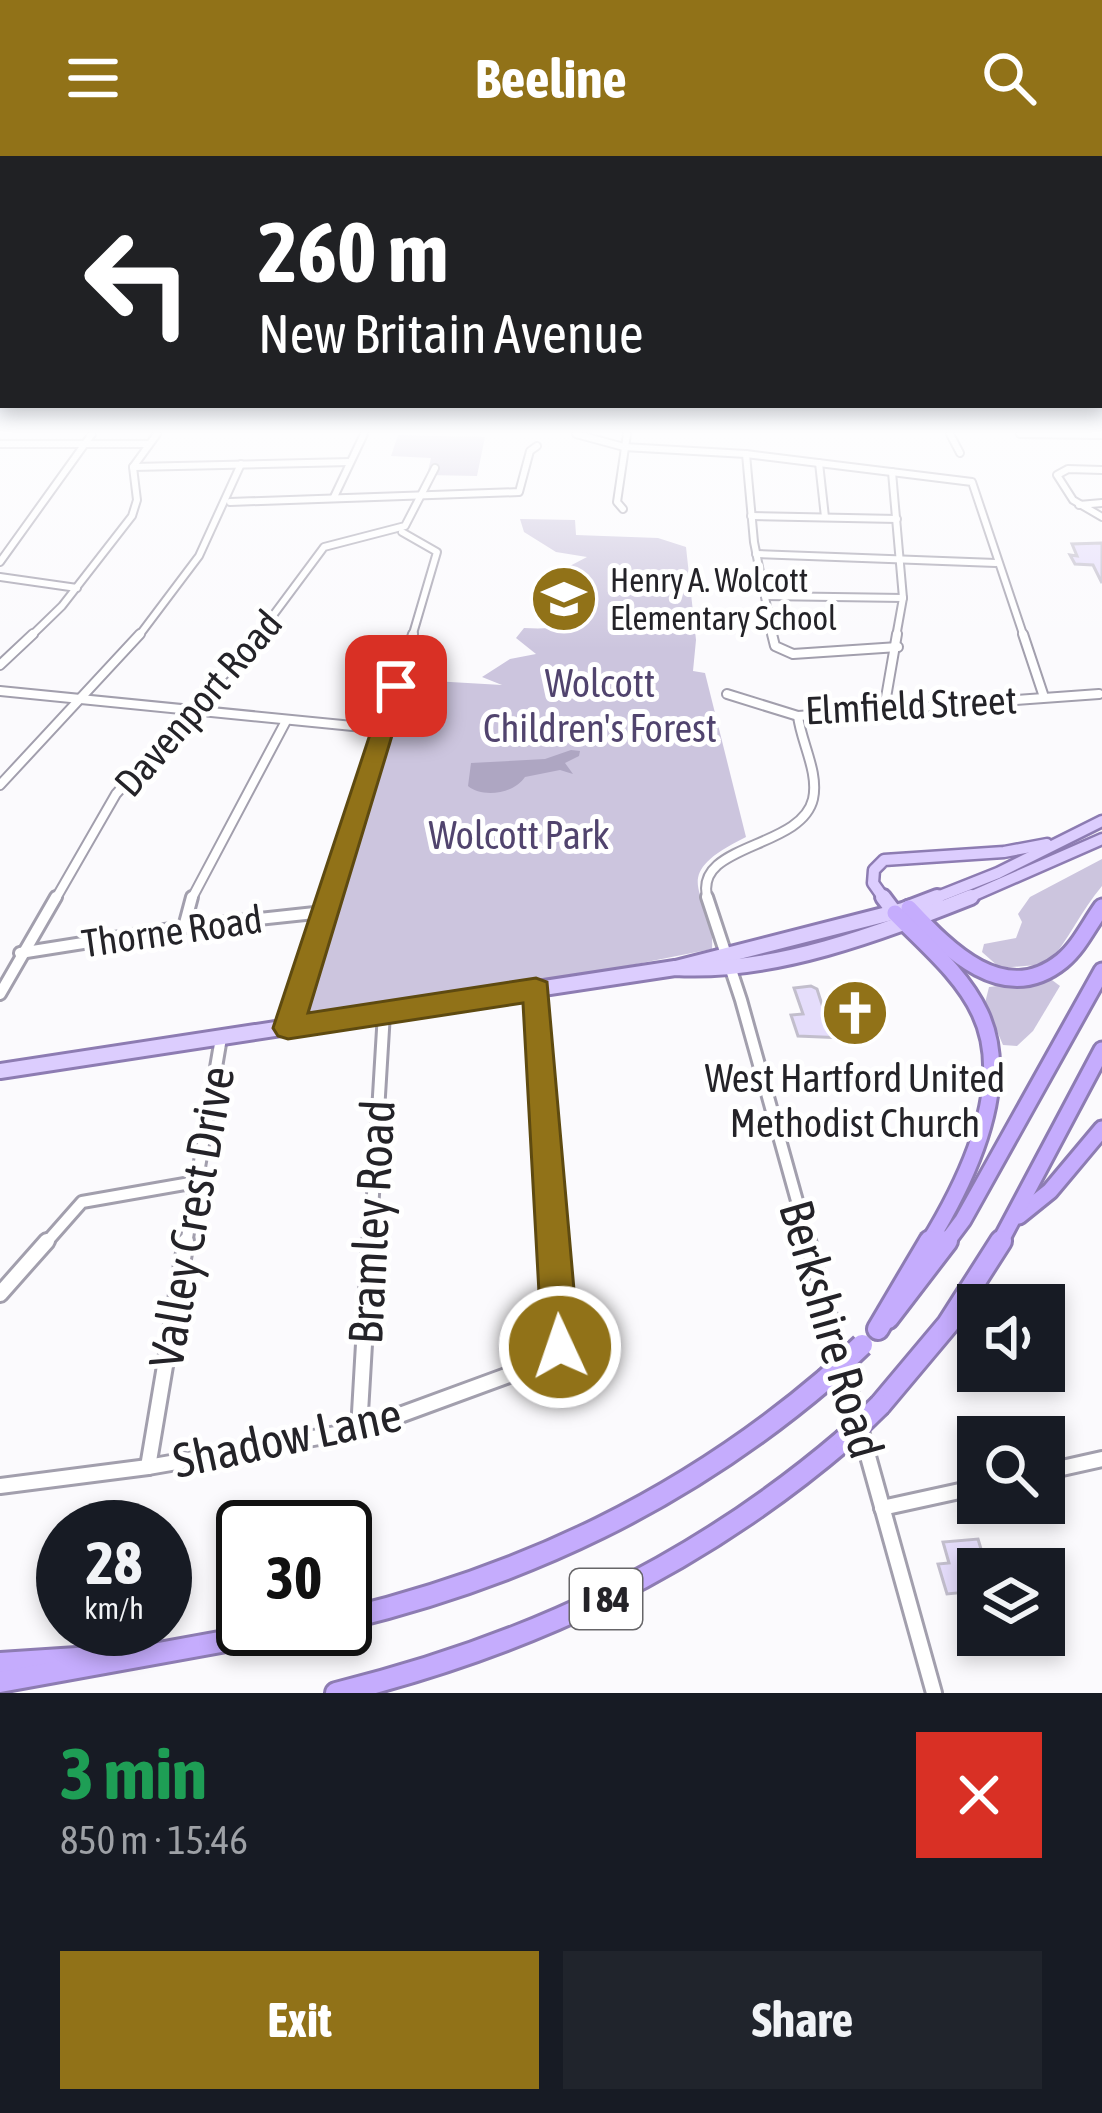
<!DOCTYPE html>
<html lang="en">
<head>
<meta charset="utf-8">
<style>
	body { margin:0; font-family:"Asap Condensed",sans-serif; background:#20242c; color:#f1f3f6; height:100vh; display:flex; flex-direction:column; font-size:45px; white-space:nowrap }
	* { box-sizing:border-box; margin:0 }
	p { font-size:39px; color:#9ea1a6 }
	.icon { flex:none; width:66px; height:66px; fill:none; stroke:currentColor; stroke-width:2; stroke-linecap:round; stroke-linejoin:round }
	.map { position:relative; height:1537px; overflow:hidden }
	.sheet { display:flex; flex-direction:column; background:#171b24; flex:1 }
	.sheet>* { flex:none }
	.guide { position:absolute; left:0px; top:0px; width:1104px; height:252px; box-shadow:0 6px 18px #0003; background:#202124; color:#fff; overflow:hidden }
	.tools { position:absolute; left:957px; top:1128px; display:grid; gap:24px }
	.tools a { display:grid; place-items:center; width:108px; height:108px; border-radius:0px; background:#171b24; box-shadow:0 6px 18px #0003; font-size:60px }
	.speed { position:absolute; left:36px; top:1344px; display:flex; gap:24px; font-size:60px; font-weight:700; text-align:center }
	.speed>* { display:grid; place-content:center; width:156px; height:156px; border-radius:50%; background:#171b24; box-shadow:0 6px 18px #0003; line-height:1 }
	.speed small { font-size:30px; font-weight:400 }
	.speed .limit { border:6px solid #111; border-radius:18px; background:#fff; color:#111 }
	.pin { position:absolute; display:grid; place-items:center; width:102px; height:102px; color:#fff; margin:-51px; border-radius:24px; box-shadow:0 6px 18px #0006 }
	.me { position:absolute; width:132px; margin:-66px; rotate:357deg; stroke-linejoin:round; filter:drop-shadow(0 0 9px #0008) }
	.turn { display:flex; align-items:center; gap:42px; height:252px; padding:0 60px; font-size:54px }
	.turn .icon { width:156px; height:156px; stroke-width:2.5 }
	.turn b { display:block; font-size:84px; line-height:102px }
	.round { display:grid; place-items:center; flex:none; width:126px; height:126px; border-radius:0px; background:#20242c }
	.headline { display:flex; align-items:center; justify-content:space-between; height:204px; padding:0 60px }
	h1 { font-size:72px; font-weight:700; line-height:90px; color:#1e9e55 }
	.cta { display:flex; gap:24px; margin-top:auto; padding:24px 60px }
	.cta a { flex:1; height:138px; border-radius:0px; background:#917218; color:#fff; font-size:48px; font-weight:700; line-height:138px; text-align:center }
	.cta a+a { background:#20242c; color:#f1f3f6 }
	header { display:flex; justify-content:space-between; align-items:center; height:156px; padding:0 60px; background:#917218; color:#fff; font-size:54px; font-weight:700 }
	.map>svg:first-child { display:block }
</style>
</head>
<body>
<header><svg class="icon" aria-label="menu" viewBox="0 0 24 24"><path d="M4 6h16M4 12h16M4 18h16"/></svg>Beeline<svg class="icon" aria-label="search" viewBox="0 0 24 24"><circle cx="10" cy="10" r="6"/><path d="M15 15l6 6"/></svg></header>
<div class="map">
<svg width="1102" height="1537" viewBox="0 0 1102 1537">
	<rect width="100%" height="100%" fill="#fbfafd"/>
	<!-- green -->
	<g fill="#ccc5de">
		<polygon points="398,279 485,281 477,320 427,319 431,302 391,300"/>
		<path d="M520 363 575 364 576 379 658 382 686 391 696 484 693 515 705 517 746 681C660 723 716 737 712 793L576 820 317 859 305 857 303 851 406 539 429 537 433 525 502 529 482 521 510 503 536 498 516 482 524 472C544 473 563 474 576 457L571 443 591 431 564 413 587 401 556 396 524 376Z"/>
		<path d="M1102 703V730C1081 755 1069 783 1048 808L1000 812 982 796 984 788 1016 782 1022 766 1018 758 1030 741Z"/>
		<polygon points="1052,824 1060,830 1033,875 1017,890 1003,889 985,847 989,831"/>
	</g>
	<!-- water -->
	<path fill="#aea6c2" d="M571 594 580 595 579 600 565 607 573 618 560 614 525 621C514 638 482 642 468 630L471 607 545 603Z"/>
	<!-- building -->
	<g fill="#e5ddfb" stroke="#c2becc" stroke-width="3">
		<polygon points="1102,387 1102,427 1093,409 1075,408 1070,399 1077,400 1072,388"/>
		<polygon points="811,830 817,833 825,858 852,856 849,848 866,846 877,874 845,882 798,880 791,859 803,858 794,832"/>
		<polygon points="978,1383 987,1413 978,1413 978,1435 947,1438 938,1408 949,1407 943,1386"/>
	</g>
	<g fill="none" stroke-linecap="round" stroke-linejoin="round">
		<!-- minor-far3 casing -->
		<g stroke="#a29fad" stroke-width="10">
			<g id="minor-far3">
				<polyline points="576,278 624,291 746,298 972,326 1024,481"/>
				<polyline points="950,278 960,297"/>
				<polyline points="1020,278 1102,279"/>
				<polyline points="0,288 149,288"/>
				<polyline points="746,298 754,386 773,481"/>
				<polyline points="819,307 825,361"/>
				<polyline points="133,311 349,306"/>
				<polyline points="1102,314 1068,313 1057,319 1073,344 1102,361"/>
				<polyline points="892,316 903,442 896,481"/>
				<polyline points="334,341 364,278"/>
				<polyline points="230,346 519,336 530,295 537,290"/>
				<polyline points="1079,349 1102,347"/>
				<polyline points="623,353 617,346 627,278"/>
				<polyline points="751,360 897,363"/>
				<polyline points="402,376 437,396 412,481"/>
				<polyline points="756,398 996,407"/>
				<polyline points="0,406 92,278"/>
				<polyline points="0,421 77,432"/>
				<polyline points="765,440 903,442"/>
				<polyline points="30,481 62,450 132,360 137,344 133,311 157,278"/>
				<polyline points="138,481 199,400 241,308"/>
				<polyline points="257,481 324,391 405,370 435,312"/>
			</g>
		</g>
		<!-- minor-far2 casing -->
		<g stroke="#a29fad" stroke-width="12">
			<g id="minor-far2">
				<polyline points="772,478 775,490 793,498 898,491"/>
				<polyline points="1023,478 1044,541"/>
				<polyline points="0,509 33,478"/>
				<polyline points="0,535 383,573"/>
				<polyline points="727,538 798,560 1099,538"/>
				<polyline points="884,553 897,478"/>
				<polyline points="0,629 140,478"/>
				<polyline points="55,744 116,638 260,478"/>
				<polyline points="191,744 286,565"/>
				<polyline points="328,744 413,478"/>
				<path d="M708 744C690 687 801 694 813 643 819 616 801 586 798 560"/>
			</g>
		</g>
		<!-- minor-far1 casing -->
		<g stroke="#a29fad" stroke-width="16">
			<g id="minor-far1">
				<polyline points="707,741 741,844 809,1088"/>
				<polyline points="184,771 192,741"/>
				<polyline points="20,797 184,771 324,756"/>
				<polyline points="537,833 554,1088"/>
				<polyline points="0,838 56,741"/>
				<polyline points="288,871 329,741"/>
				<polyline points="45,1088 82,1046 196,1026"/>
				<polyline points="186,1088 221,882"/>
				<polyline points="370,1088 384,857"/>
			</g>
		</g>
		<!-- minor casing -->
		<g stroke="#a29fad" stroke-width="20">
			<g id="minor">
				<polyline points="808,1085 934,1537"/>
				<polyline points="0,1138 47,1085"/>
				<polyline points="359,1274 370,1085"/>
				<polyline points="148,1311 186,1085"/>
				<polyline points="1044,1316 1102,1303"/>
				<polyline points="0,1330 148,1311 359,1274 555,1202 561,1184 554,1085"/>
				<polyline points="882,1352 978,1331"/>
			</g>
		</g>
		<!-- major-far1 casing -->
		<g stroke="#8d7cb2" stroke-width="15">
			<g id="major-far1">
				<polyline points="885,744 873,727 874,714 884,704 1004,696 1047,688"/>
				<polyline points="930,744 998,717 1102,665"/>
				<polyline points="963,744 1102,683"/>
			</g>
		</g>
		<!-- major casing -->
		<g stroke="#8d7cb2" stroke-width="20">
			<g id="major">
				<polyline points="883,741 895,757"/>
				<polyline points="676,812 903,754 937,741"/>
				<path d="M0 915 675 812C774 818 880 777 971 741"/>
			</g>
		</g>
		<!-- highway-far1 casing -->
		<g stroke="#8d7cb2" stroke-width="21">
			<g id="highway-far1">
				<path d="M909 752C948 794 1004 852 1062 805 1079 791 1089 769 1102 751"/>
				<path d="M895 757C924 787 962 818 980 857 1014 929 966 1026 928 1088"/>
				<polyline points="1019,1060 1050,1035 1102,973"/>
				<polyline points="945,1088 963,1064 1102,815"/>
				<polyline points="999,1088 1102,894"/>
			</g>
		</g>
		<!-- highway casing -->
		<g stroke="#8d7cb2" stroke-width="26">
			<g id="highway">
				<polyline points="888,1162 947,1085"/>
				<polyline points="878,1173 930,1085"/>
				<polyline points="880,1249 948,1168 1001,1085"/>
				<path d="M345 1463C526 1419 684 1344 826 1223"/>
				<polyline points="0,1507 92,1501"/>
				<polyline points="0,1526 292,1473"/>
				<path d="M336 1537C527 1490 694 1412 844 1284"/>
			</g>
		</g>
		<!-- minor-far3 -->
		<use href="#minor-far3" stroke="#fff" stroke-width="6"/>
		<!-- minor-far2 -->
		<use href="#minor-far2" stroke="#fff" stroke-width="8"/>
		<!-- minor-far1 -->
		<use href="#minor-far1" stroke="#fff" stroke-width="10"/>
		<!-- minor -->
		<use href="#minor" stroke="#fff" stroke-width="14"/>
		<!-- major-far1 -->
		<use href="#major-far1" stroke="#dccdfe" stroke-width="10"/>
		<!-- major -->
		<use href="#major" stroke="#dccdfe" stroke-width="14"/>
		<!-- highway-far1 -->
		<use href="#highway-far1" stroke="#c5acfd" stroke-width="15"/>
		<!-- highway -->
		<use href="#highway" stroke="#c5acfd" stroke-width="20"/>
		<!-- highway-bridge casing -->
		<g stroke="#8d7cb2" stroke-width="26" stroke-linecap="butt">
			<g id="highway-bridge">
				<polyline points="826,1223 862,1189"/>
				<polyline points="844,1284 880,1249"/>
			</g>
		</g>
		<!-- highway-bridge -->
		<use href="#highway-bridge" stroke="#c5acfd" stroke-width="20"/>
	</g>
	<!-- sky -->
	<linearGradient id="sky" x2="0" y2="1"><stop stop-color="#91aed9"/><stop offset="0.56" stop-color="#fdfdfe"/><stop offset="1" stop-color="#fdfdfe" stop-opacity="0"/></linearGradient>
	<rect width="1102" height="493" fill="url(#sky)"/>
	<!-- route -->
	<polygon fill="#917218" stroke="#5e4a10" stroke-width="3" points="396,524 407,530 308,857 536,822 547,826 579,1191 574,1204 560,1209 547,1204 542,1191 523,847 288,883 278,880 273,872 386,530"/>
	<!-- icons -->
	<defs>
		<g id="school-disc" transform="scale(3.45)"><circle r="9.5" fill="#917218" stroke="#fff"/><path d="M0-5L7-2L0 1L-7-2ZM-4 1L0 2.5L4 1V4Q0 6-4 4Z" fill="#fff"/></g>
		<g id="church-disc" transform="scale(3.45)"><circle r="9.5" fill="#917218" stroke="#fff"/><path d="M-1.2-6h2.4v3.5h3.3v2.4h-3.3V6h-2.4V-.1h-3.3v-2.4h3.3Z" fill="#fff"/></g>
	</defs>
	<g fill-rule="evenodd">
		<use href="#school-disc" x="564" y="443"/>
		<use href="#church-disc" x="855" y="857"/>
	</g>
	<g text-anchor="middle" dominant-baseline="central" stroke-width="10" stroke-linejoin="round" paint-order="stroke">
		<!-- far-poi labels -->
		<g font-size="33" fill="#242328" stroke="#fff" text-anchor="start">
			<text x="610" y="424">Henry A. Wolcott<tspan x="610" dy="38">Elementary School</tspan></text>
		</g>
		<!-- shield labels -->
		<rect fill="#fff" stroke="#666568" stroke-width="3" x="570" y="1413" width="72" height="60" rx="9"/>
		<g font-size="36" font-weight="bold" fill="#242328">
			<text x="606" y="1443">I 84</text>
		</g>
		<!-- park labels -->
		<g font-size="39" fill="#51446e" stroke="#fff">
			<text x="600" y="527">Wolcott<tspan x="600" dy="45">Children's Forest</tspan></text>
			<text x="519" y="679">Wolcott Park</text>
		</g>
		<!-- street labels -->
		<g font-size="39" fill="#242328" stroke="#fff">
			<text transform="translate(198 547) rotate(-49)">Davenport Road</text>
			<text transform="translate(911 549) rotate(-3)">Elmfield Street</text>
			<text transform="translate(172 775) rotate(-8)">Thorne Road</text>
		</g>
		<!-- poi labels -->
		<g font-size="39" fill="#242328" stroke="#fff">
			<text x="855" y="922">West Hartford United<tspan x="855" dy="45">Methodist Church</tspan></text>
		</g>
		<!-- near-street labels -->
		<g font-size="48" fill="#242328" stroke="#fff">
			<text transform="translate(191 1061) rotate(-80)">Valley Crest Drive</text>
			<text transform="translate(371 1066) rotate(-87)">Bramley Road</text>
			<text transform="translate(832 1173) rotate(74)">Berkshire Road</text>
			<text transform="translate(287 1281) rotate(-12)">Shadow Lane</text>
		</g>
	</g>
</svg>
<div class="tools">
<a><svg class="icon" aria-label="sound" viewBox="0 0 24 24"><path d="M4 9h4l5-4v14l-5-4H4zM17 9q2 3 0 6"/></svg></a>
<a><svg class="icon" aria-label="search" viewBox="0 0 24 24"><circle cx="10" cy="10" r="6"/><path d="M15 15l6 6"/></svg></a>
<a><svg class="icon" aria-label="layers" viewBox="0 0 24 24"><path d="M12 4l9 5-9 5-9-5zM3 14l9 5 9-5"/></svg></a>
</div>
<div class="speed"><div>28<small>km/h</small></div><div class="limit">30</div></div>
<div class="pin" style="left:396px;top:530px;background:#d93025"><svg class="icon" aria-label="arrive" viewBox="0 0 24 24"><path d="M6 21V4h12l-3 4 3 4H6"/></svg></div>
<svg class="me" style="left:560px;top:1191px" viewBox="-20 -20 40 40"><circle r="17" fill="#917218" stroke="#fff" stroke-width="3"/><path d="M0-11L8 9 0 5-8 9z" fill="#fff"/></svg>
<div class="guide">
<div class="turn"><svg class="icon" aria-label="left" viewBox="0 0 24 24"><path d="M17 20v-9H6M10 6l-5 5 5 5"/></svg><div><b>260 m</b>New Britain Avenue</div></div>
</div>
</div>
<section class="sheet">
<div class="headline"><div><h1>3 min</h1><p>850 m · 15:46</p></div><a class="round" style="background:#d93025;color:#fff"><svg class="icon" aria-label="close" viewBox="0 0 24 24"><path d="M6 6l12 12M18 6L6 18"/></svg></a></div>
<div class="cta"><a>Exit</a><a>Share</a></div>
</section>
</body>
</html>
